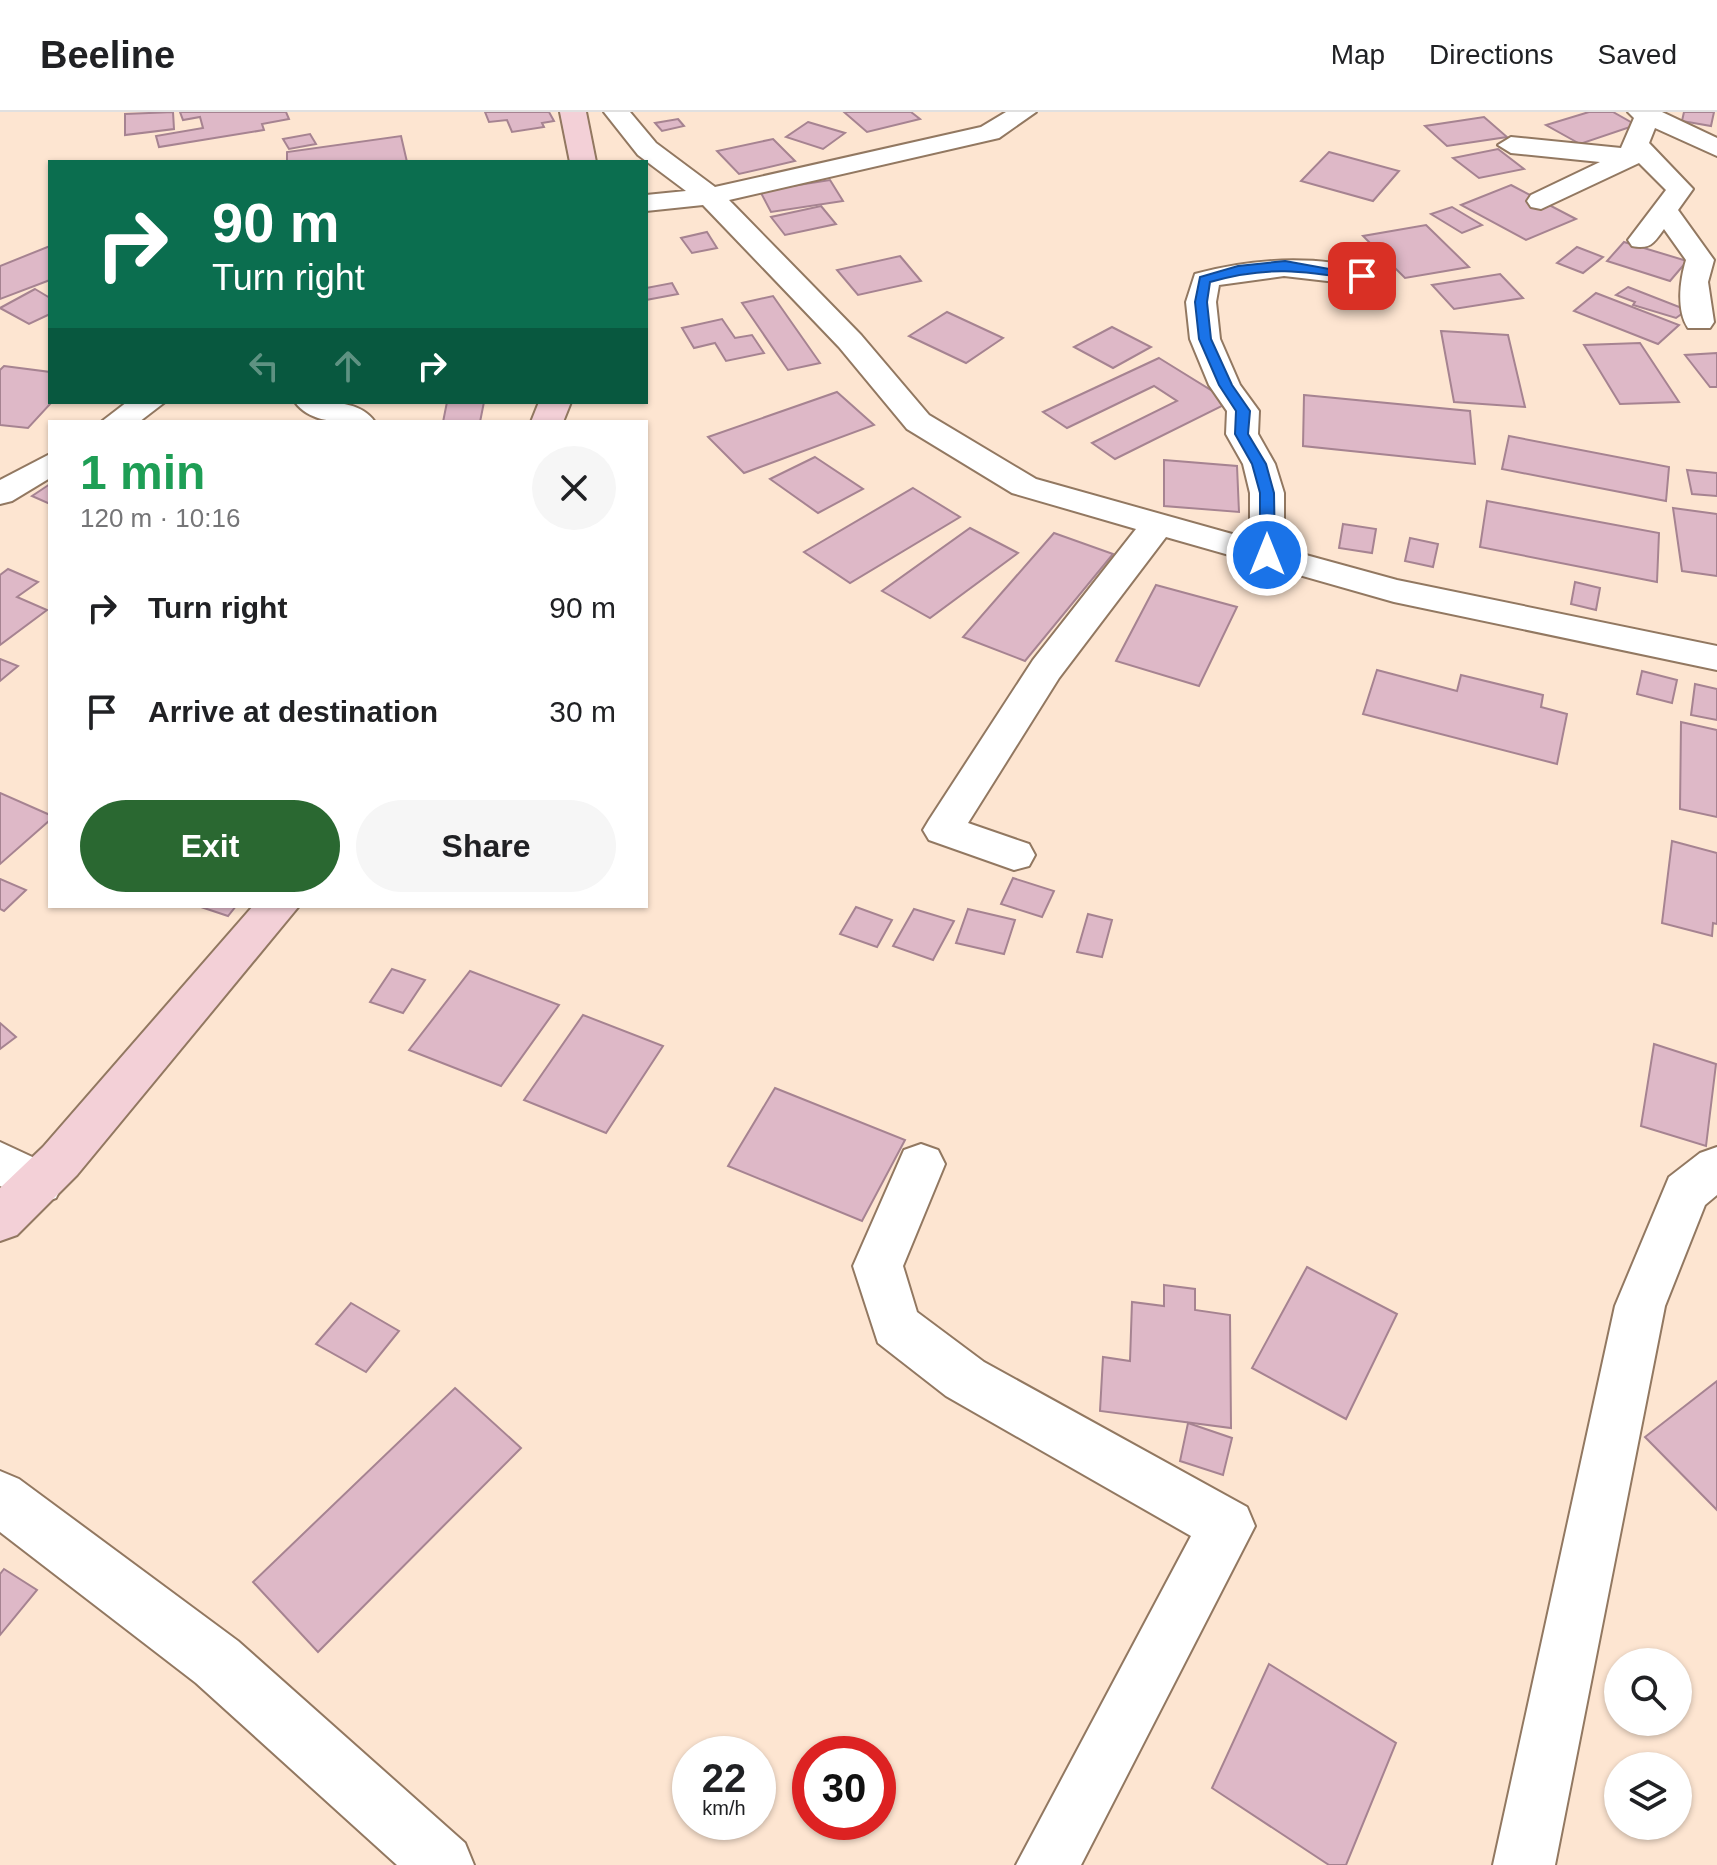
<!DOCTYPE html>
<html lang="en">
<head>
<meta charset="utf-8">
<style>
	body { margin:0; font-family:Helvetica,sans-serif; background:#f6f6f6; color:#202124; height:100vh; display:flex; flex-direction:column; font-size:30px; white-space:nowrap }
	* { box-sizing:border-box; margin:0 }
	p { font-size:26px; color:#757577 }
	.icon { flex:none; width:44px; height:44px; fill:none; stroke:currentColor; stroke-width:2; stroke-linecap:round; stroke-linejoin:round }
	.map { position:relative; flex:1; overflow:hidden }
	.sheet { position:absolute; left:48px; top:308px; width:600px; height:488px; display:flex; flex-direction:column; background:#fff; border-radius:0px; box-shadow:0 2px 6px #0004 }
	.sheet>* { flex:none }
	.hud { position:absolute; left:48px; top:48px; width:600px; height:244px; border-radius:0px; box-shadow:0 2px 6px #0004; background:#0b6e4f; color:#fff; overflow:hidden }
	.buttons { position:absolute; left:1604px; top:1536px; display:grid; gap:16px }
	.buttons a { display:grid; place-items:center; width:88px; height:88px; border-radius:50%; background:#fff; box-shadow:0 2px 6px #0004; font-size:40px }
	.speed { position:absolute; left:672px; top:1624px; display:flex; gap:16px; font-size:40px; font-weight:700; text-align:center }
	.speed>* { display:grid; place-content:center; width:104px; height:104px; border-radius:50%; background:#fff; box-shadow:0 2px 6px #0004; line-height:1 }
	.speed small { font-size:20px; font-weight:400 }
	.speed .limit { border:12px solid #d22; background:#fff; color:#111 }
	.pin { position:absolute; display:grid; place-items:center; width:68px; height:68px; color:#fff; margin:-34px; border-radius:16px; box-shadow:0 4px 12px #0006 }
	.me { position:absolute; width:88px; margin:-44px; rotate:0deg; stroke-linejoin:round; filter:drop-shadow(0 0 6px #0008) }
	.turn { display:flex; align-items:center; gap:28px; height:168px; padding:0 32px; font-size:36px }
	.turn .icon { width:104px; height:104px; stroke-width:2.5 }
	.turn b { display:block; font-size:56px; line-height:68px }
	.lanes { display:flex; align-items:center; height:76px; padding:0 32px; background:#0003; justify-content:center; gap:40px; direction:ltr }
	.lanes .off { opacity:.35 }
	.round { display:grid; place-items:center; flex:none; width:84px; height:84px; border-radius:42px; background:#f6f6f6 }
	.head { display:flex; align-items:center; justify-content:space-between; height:136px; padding:0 32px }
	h1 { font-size:48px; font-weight:700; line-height:60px; color:#1e9e55 }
	.button { display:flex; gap:16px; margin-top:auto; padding:16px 32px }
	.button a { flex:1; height:92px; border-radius:48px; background:#2a6831; color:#fff; font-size:32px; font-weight:700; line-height:92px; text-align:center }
	.button a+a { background:#f6f6f6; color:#202124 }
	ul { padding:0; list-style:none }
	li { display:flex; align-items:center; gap:24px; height:104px; padding:0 32px }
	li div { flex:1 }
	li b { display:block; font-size:30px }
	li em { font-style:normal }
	header { display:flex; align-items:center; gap:48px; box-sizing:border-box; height:112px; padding:0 40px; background:#fff; border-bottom:2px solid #e0e0e0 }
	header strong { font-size:38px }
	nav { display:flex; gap:44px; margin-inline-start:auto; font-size:28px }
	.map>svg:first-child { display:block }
</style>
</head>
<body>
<header>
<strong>Beeline</strong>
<nav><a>Map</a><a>Directions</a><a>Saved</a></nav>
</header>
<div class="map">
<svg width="1717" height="1753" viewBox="0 0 1717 1753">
	<rect width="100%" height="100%" fill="#fde5d1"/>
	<!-- building -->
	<g fill="#deb8c7" stroke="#a68391" stroke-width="2">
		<polygon points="173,0 174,17 125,23 125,2"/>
		<polygon points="180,0 286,0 289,7 262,12 264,18 159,35 156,24 203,16 200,5 183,8"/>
		<polygon points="485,0 549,0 554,9 542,11 544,15 512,20 507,8 489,10"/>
		<polygon points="844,0 911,0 920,7 867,20"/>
		<polygon points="1589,0 1613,0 1636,13 1580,32 1546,13"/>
		<polygon points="1684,0 1714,0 1711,14 1682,9"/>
		<polygon points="1484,5 1507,25 1447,34 1425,14"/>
		<polygon points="678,7 684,14 662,19 655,11"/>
		<polygon points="808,10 845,21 823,37 786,25"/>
		<polygon points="310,22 316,32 289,37 283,27"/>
		<polygon points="401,24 407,50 287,50 287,40"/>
		<polygon points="773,27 795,49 739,62 717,39"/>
		<polygon points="1498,37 1524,57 1479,66 1453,46"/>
		<polygon points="1329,40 1399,59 1373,89 1301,69"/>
		<polygon points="830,68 843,89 771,100 760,79"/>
		<polygon points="1511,73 1576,107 1526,128 1461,93"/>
		<polygon points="821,94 836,112 785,123 771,105"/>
		<polygon points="1452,95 1482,113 1462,121 1431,102"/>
		<polygon points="1426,113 1469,155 1405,166 1363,124"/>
		<polygon points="707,120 717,136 692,141 681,126"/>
		<polygon points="1624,130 1687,149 1670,169 1607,149"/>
		<polygon points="50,134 50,168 0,187 0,154"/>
		<polygon points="1577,135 1603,145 1583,161 1557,151"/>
		<polygon points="900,144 921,169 858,183 837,158"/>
		<polygon points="1500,162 1523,186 1454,197 1432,173"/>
		<polygon points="672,171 678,182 646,188 646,176"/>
		<polygon points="1628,175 1687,198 1676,206 1633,193 1635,190 1616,183"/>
		<polygon points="35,177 50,186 50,202 29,212 0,196"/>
		<polygon points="1596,181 1679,213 1658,232 1574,199"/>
		<polygon points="773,184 820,251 788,258 742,191"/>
		<polygon points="947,200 1003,226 966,251 909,224"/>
		<polygon points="722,207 735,226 752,223 764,241 726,249 715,231 694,236 682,216"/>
		<polygon points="1112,215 1151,235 1113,256 1074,235"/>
		<polygon points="1441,219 1508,223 1525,295 1454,290"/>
		<polygon points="1640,231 1679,290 1620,292 1584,233"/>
		<polygon points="1717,241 1717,275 1710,275 1685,243"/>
		<polygon points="1159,246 1230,290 1115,347 1092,331 1177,289 1154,274 1067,316 1043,300"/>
		<polygon points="4,254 50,260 52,290 28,316 0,313 0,258"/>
		<polygon points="837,280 874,313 744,361 708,325"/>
		<polygon points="1304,283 1470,299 1475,352 1303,334"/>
		<polygon points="447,290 484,290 480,310 443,310"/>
		<polygon points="1509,324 1669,355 1666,389 1502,357"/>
		<polygon points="815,345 863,377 818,401 770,367"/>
		<polygon points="1164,348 1237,354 1239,400 1164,394"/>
		<polygon points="1687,358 1717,361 1717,384 1692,382"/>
		<polygon points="50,372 50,392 32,384"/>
		<polygon points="913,376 960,405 850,471 804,440"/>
		<polygon points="1487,389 1659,421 1657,470 1480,435"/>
		<polygon points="1673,396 1717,402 1717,464 1682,459"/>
		<polygon points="1343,412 1376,417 1372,441 1339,436"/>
		<polygon points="970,416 1018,441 930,506 882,479"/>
		<polygon points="1054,421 1113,442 1025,549 963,525"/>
		<polygon points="1410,426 1438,432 1433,455 1405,449"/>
		<polygon points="8,457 38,470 17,485 47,498 0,533 0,463"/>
		<polygon points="1575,470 1600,476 1596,498 1571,492"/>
		<polygon points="1156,473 1237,495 1199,574 1116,549"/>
		<polygon points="0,547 18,554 0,569"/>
		<polygon points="1377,558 1457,579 1461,563 1543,583 1541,595 1567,602 1557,652 1363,602"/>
		<polygon points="1642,559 1677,568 1672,591 1637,582"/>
		<polygon points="1695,572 1717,577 1717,608 1691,603"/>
		<polygon points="1681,610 1717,618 1717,705 1680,697"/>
		<polygon points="0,681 50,703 50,708 0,752"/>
		<polygon points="1672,729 1717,741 1717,812 1713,811 1712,824 1662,811"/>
		<polygon points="1013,766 1054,779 1042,805 1001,792"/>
		<polygon points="0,767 26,778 4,799 0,797"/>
		<polygon points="198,794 236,794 228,804"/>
		<polygon points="856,795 892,808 877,835 840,822"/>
		<polygon points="914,797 954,809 933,848 893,834"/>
		<polygon points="968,797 1015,808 1004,842 956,831"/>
		<polygon points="1088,802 1112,808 1102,845 1077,840"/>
		<polygon points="392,857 425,868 403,901 370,890"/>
		<polygon points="470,859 559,893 501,974 409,938"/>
		<polygon points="583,903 663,934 606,1021 524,988"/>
		<polygon points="0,911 16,925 0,937"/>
		<polygon points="1654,932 1716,952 1706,1034 1641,1014"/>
		<polygon points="775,976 905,1028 862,1109 728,1054"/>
		<polygon points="1307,1155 1397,1202 1346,1307 1252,1256"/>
		<polygon points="1164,1173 1195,1177 1195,1198 1230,1203 1231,1316 1100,1299 1103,1245 1130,1249 1132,1190 1164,1194"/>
		<polygon points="351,1191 399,1219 366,1260 316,1232"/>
		<polygon points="1717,1269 1717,1398 1645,1325"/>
		<polygon points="455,1276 521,1336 318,1540 253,1470"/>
		<polygon points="1188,1311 1232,1326 1223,1363 1180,1349"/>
		<polygon points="4,1457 37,1478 0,1523 0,1462"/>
		<polygon points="1269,1552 1396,1631 1346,1753 1329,1753 1212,1676"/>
	</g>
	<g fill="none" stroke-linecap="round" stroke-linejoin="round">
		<!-- minor casing -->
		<g stroke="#927861" stroke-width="4">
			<g id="minor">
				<path d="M604 0H630L656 31 715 75 981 15 1006 0H1036L999 26 729 88 861 223 929 303 1036 367 1250 427V381L1243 352 1226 322 1227 299 1209 273 1190 227 1186 190 1195 162C1254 146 1312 143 1372 158L1376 164 1372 170 1362 173 1284 164 1219 173 1216 190 1220 227 1240 273 1259 299 1258 322 1275 352 1284 381V437L1397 468 1717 534V558L1394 490 1166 425 1059 566 968 711 1029 732 1035 743 1029 754 1014 758 929 728 923 718 929 708 1033 548 1136 417 1012 381 907 317 839 235 703 93 646 99V83L686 79 638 43Z"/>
				<path d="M1628 0H1662L1717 26V44L1655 16 1649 31 1693 77 1678 98 1714 148 1708 170 1714 210 1710 216H1688C1676 198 1680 168 1686 148L1664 117C1654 131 1650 138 1632 134L1628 128 1666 78 1639 51 1541 97 1531 95 1527 89 1531 83 1600 50 1511 41 1498 33 1511 25 1621 36 1634 6Z"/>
				<polygon points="127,290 165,290 139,310 101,310"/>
				<path d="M295 290C321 290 359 286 375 310 350 310 312 314 295 290Z"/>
				<polygon points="50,342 50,366 12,389 0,392 0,368"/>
				<polygon points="0,1030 56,1056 63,1071 56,1086 39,1092 0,1074"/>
				<polygon points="921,1032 938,1038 945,1052 903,1154 917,1200 984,1250 1247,1395 1255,1414 1081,1753 1016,1753 1191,1424 946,1284 878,1231 853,1154 904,1038"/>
				<polygon points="1717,1035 1717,1083 1705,1093 1665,1194 1555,1753 1493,1753 1615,1194 1669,1065 1700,1041"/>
				<polygon points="0,1359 19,1367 238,1529 465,1731 474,1753 397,1753 196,1571 0,1420"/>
			</g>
		</g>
		<!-- secondary casing -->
		<g stroke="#927861" stroke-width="4">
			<g id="secondary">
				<polygon points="560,0 586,0 596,50 570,50"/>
				<polygon points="539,290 571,290 563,310 531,310"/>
				<polygon points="253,794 299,794 77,1063 17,1123 0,1129 0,1076 43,1035"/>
			</g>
		</g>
		<!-- minor -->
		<use href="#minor" fill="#fff" fill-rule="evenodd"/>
		<!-- secondary -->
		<use href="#secondary" fill="#f3d0d7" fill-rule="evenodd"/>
	</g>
	<!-- route -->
	<path fill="#1a73e8" stroke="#114b97" stroke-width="2" d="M1285 149 1368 164 1362 168C1304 159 1268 153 1210 170L1207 190 1211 227 1232 273 1250 299 1248 322 1266 352 1274 381 1275 443 1267 448 1260 443V381L1252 352 1235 322 1236 299 1219 273 1199 227 1195 190 1200 165 1238 154Z"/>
</svg>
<div class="buttons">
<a><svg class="icon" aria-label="search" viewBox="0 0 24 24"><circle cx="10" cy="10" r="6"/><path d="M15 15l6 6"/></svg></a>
<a><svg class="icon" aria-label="layers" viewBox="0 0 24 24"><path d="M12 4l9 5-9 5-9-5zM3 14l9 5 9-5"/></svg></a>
</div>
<div class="speed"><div>22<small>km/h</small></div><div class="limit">30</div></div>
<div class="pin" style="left:1362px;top:164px;background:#d93025"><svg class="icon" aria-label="arrive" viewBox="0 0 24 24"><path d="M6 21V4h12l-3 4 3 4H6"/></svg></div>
<svg class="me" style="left:1267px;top:443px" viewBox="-20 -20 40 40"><circle r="17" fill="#1a73e8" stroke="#fff" stroke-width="3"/><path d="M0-11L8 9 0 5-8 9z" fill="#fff"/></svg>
<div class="hud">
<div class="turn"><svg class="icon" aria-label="right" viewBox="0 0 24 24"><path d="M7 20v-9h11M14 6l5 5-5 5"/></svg><div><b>90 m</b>Turn right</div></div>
<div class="lanes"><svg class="icon off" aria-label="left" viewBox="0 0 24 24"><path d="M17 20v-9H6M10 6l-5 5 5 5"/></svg><svg class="icon off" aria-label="ahead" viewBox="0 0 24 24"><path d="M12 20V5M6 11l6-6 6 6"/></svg><svg class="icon" aria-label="right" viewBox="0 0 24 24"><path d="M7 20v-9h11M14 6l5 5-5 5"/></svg></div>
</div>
<section class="sheet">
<div class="head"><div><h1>1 min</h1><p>120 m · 10:16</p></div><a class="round"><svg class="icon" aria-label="close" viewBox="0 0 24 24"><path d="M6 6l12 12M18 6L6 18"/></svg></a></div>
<ul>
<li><svg class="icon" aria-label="right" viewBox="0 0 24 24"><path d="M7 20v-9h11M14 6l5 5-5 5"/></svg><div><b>Turn right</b></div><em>90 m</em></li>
<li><svg class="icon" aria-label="arrive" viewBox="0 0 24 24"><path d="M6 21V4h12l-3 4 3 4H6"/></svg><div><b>Arrive at destination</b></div><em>30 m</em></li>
</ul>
<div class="button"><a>Exit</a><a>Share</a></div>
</section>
</div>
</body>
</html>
